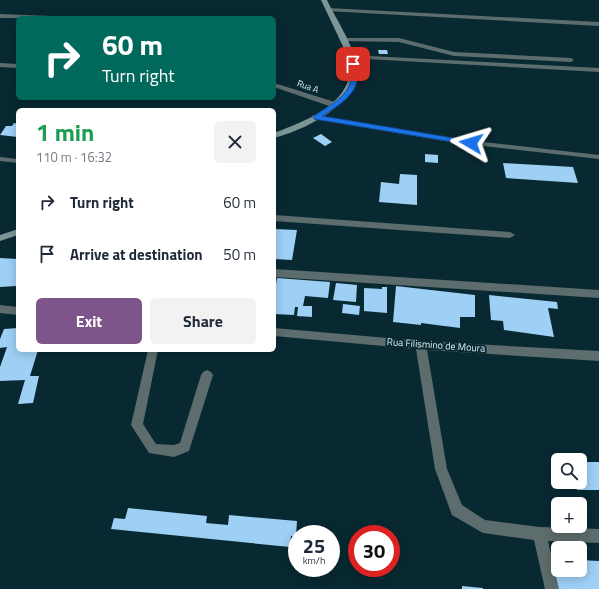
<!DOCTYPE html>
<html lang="en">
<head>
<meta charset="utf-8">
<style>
	body { margin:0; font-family:"Titillium Web",sans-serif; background:#f2f2f3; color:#1f2937; height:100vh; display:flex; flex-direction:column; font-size:15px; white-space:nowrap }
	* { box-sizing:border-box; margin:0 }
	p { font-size:13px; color:#747a83 }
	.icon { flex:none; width:22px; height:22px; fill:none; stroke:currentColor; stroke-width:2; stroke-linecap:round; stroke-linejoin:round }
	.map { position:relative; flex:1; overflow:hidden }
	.details { position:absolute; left:16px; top:108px; width:260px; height:244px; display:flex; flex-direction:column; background:#fff; border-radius:6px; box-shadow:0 2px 10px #0003 }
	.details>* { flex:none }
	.guide { position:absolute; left:16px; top:16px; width:260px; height:84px; border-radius:6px; box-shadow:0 2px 10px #0003; background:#00695c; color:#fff; overflow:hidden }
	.buttons { position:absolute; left:551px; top:453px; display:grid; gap:8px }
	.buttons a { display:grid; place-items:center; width:36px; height:36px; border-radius:6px; background:#fff; box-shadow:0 2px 10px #0003; font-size:20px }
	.speed { position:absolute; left:288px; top:525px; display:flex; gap:8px; font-size:20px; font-weight:700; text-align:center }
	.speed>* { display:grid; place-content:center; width:52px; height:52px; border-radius:50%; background:#fff; box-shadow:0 2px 10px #0003; line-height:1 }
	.speed small { font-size:10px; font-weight:400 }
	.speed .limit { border:6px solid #d22; background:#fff; color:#111 }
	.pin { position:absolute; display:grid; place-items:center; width:34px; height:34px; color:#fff; margin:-17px; border-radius:8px; box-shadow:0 2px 6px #0006 }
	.me { position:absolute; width:44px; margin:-22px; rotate:277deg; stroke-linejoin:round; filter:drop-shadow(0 0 3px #0008) }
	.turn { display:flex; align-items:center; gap:14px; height:84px; padding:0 20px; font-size:18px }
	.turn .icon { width:52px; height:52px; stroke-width:2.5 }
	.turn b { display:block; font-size:28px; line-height:34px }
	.round { display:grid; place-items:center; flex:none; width:42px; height:42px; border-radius:6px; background:#f2f2f3 }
	.summary { display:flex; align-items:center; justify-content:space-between; height:68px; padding:0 20px }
	h1 { font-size:24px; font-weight:700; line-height:30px; color:#1e9e55 }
	.action { display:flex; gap:8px; margin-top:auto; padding:8px 20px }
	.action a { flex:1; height:46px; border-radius:6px; background:#7e558b; color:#fff; font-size:16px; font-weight:700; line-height:46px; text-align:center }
	.action a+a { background:#f2f2f3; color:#1f2937 }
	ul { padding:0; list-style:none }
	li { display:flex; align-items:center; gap:12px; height:52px; padding:0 20px }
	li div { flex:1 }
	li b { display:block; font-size:15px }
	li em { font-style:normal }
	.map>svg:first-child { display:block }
</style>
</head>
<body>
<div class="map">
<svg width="599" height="589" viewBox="0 0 599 589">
	<rect width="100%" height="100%" fill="#082932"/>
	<!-- building -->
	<g fill="#9ecff4">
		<polygon points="378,50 387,50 388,54 379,54"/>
		<polygon points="14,123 18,124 18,137 0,135 6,126 12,126"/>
		<polygon points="321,134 332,142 325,146 313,138"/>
		<polygon points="425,154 438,155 438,163 425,162"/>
		<polygon points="503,163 573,167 578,183 506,178"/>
		<polygon points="400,174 417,175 417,205 379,202 381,182 399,184"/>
		<polygon points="274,229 297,230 292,260 274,259"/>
		<polygon points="0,258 18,259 17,286 0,287"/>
		<polygon points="277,278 330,282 328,298 305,296 303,306 312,306 312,317 297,316 298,307 295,307 294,315 274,314 274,296"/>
		<polygon points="336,283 357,285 356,302 333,300"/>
		<polygon points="396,286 475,295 475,317 460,317 460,328 421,323 421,325 393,322"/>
		<polygon points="382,287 387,287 387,313 364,311 364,288 382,289"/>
		<polygon points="489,295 557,302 558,309 548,308 554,337 504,330 503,321 491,320"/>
		<polygon points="343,304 360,306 359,315 342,313"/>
		<polygon points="18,328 18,350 38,350 30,376 39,376 33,403 18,404 25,380 0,381 0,367 7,347 0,348 0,339 4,329"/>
		<polygon points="580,462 599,462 599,490 577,490 575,482 580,482"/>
		<polygon points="128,508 207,516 206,523 228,525 229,515 297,521 296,536 291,536 290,547 111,529 114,518 125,519"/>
		<polygon points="546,557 558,558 558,570 580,570 580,560 599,561 599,589 553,589"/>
		<polygon points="462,586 483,588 483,589 462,589"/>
	</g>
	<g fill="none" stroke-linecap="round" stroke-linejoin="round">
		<!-- lane -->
		<g fill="#5d6c6c" fill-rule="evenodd">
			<polygon points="274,215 510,232 515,235 510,238 274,221"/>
			<polygon points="148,350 158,350 143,424 156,444 174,445 180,443 201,375 203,372 207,370 211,372 213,375 189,451 174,457 149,453 131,425"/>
		</g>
		<!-- street -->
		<g fill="#5d6c6c" fill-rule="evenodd">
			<polygon points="328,8 599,22 599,26 326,11 326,9"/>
			<polygon points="0,14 51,16 54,18 0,18"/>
			<polygon points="343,38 399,38 454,52 571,58 574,60 571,62 454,56 399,42 341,41 341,39"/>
			<polygon points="350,55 599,68 599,72 348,58 347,57"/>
			<polygon points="0,63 18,64 18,68 0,67"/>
			<polygon points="274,83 338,103 339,105 332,107 274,87"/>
			<polygon points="313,115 456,139 599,155 599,159 456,143 316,119 313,119"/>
			<polygon points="0,157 18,159 18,163 0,161"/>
			<polygon points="274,269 599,290 599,298 274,277"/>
			<polygon points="0,305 18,307 18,315 0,313"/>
			<polygon points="274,328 421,341 599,351 599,361 427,350 447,469 462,505 485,520 540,527 599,529 599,543 548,541 559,589 545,589 534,540 483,533 452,515 435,469 416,349 274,336"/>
		</g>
		<!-- secondary -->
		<g fill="#7c9595" fill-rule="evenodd">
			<path d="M321 0H327C336 19 353 44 356 64 362 103 305 130 274 138V133C306 121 360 101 348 57Z"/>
			<polygon points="18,229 18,235 0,241 0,235"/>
		</g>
	</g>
	<!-- route -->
	<path fill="#1a73e8" stroke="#114b97" d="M353 62 356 64C356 69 357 75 357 80 355 96 335 108 322 116L471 141 474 143 471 145 314 119V116C326 108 348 97 351 80 351 75 350 69 350 64Z"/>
	<g text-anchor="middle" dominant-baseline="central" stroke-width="4" stroke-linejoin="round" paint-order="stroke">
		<!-- far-street labels -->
		<g font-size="9" fill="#dcedf3" stroke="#082932">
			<text transform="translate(308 86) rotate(19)">Rua A</text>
		</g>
		<!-- street labels -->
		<g font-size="10" fill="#dcedf3" stroke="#082932">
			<text transform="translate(436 345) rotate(4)">Rua Filismino de Moura</text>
		</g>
	</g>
</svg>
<div class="buttons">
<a><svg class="icon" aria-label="search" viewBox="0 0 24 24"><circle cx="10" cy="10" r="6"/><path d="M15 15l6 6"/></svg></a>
<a>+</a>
<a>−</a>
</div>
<div class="speed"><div>25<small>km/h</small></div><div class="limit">30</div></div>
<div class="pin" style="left:353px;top:64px;background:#d93025"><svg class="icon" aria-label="arrive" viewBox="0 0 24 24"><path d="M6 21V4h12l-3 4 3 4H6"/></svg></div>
<svg class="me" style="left:471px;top:143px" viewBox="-20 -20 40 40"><path d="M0-17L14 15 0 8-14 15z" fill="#1a73e8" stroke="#fff" stroke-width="4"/></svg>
<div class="guide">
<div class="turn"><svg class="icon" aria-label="right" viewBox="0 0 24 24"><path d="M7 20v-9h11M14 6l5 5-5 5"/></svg><div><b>60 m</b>Turn right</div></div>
</div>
<section class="details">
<div class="summary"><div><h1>1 min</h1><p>110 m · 16:32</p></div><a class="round"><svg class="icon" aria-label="close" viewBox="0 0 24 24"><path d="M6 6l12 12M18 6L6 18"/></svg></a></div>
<ul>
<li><svg class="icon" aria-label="right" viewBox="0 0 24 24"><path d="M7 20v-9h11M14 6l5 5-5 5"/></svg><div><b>Turn right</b></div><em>60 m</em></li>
<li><svg class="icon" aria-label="arrive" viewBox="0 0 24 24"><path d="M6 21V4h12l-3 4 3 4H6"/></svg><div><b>Arrive at destination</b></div><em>50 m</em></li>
</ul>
<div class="action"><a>Exit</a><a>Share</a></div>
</section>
</div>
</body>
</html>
